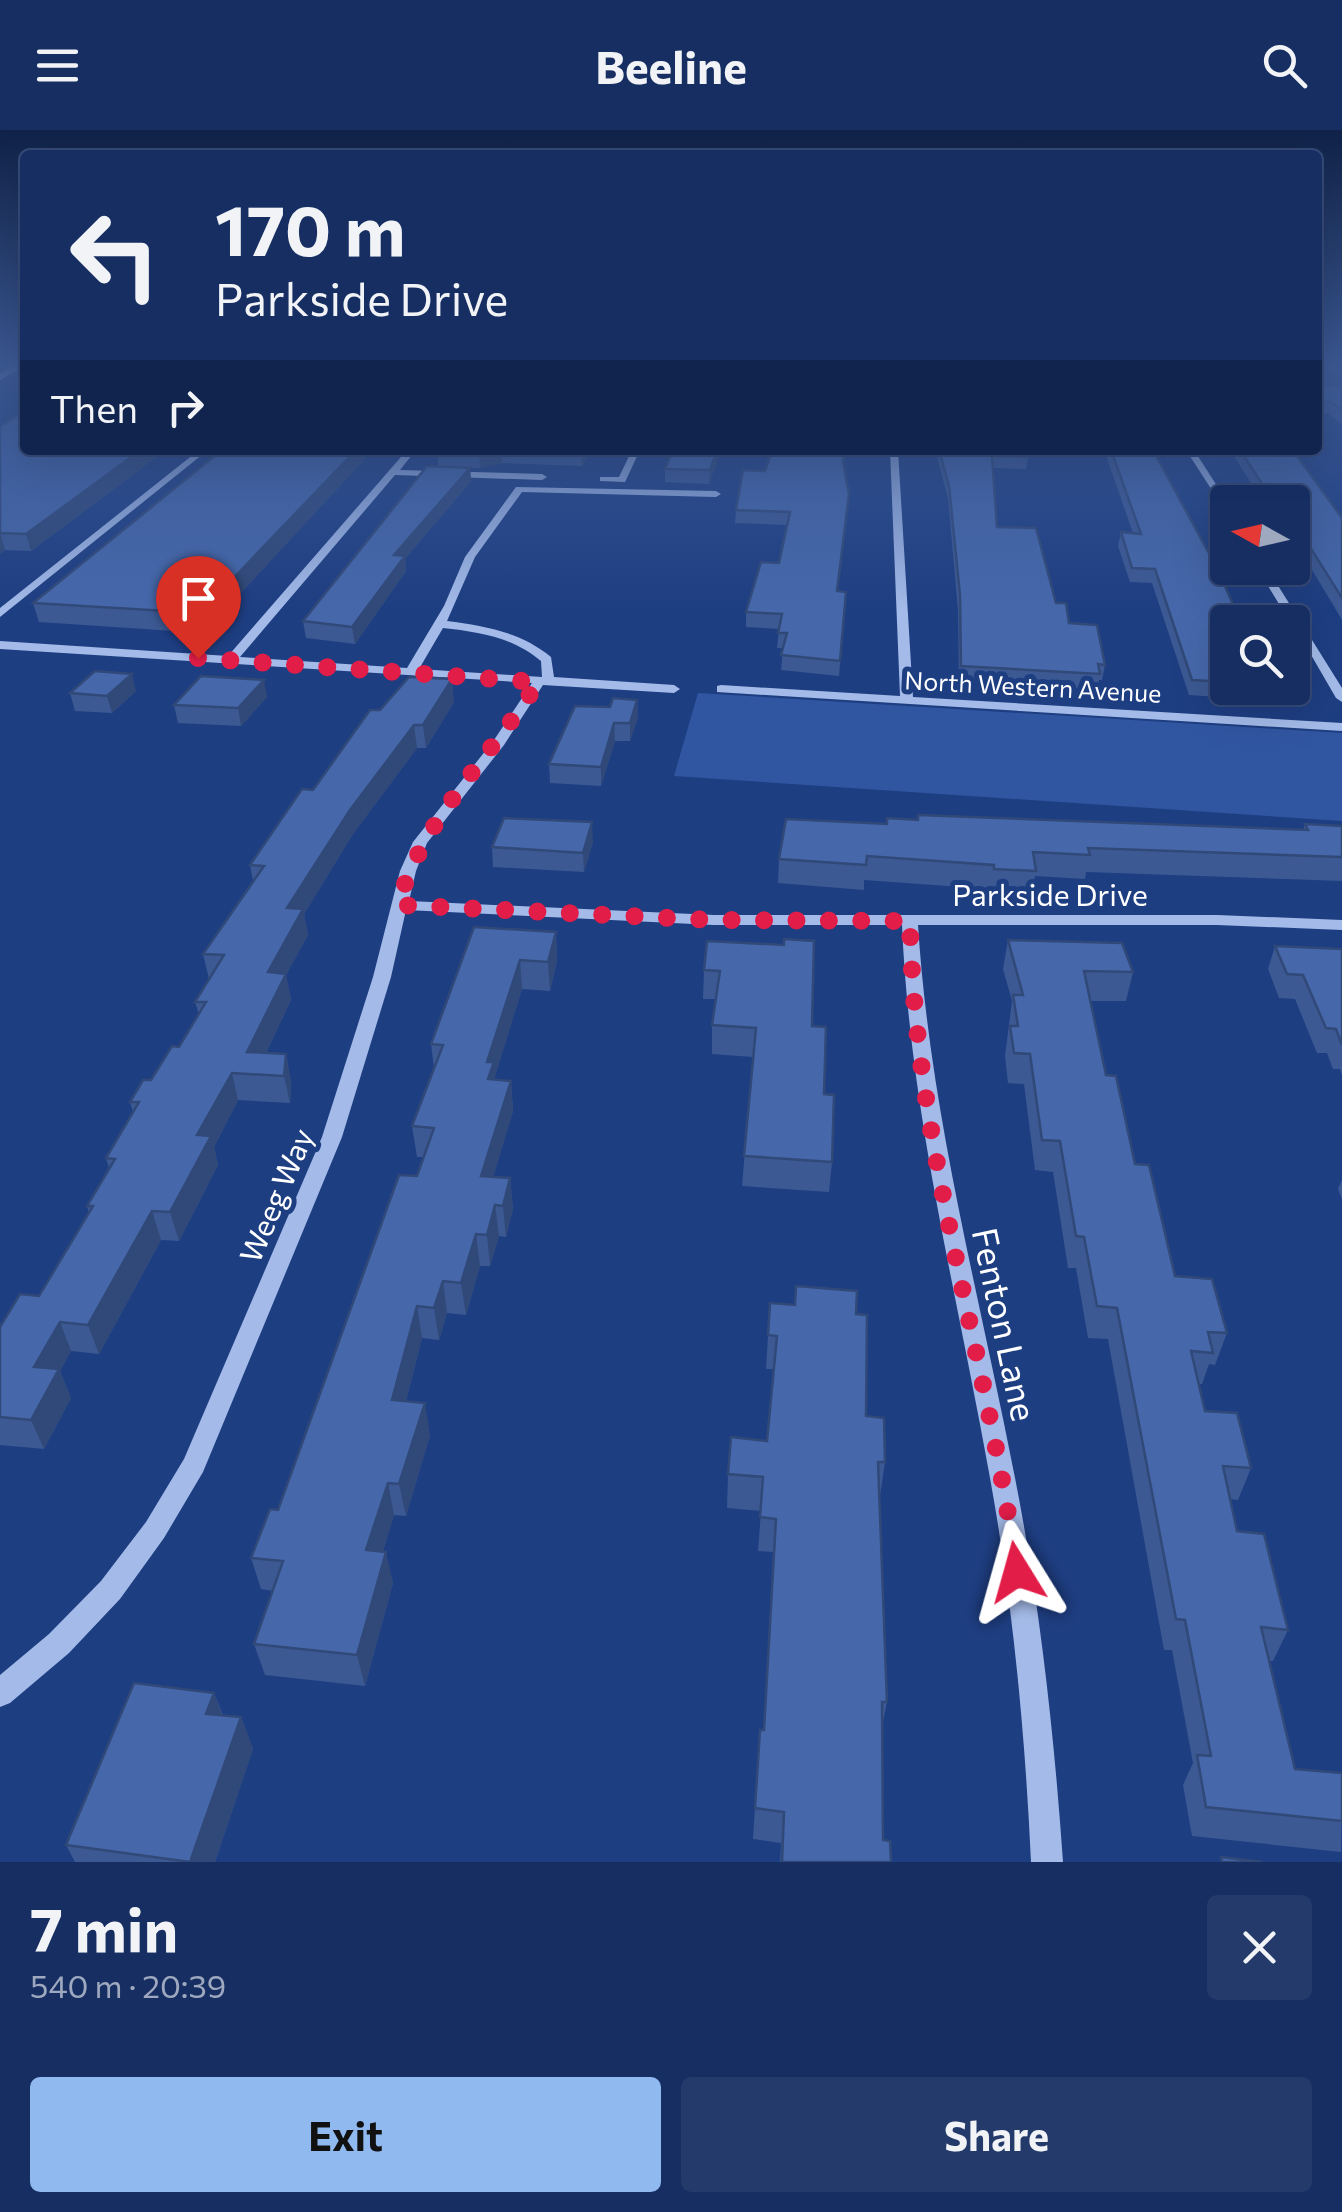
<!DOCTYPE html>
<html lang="en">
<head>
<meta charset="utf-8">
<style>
	body { margin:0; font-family:Commissioner,sans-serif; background:#233a6b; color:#f1f3f6; height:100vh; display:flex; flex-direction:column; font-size:38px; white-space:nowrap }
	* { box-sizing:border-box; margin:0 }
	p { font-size:32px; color:#9ea8be }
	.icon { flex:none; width:55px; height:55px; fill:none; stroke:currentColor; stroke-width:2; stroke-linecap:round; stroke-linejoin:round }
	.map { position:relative; height:1732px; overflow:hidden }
	.drawer { display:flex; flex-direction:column; background:#162e62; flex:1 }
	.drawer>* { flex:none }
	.hud { position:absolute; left:20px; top:20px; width:1302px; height:305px; border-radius:10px; box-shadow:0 10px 40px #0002,0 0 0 2px #354a77; background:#162e62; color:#f1f3f6; overflow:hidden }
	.needle { width:65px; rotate:278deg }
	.tools { position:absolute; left:1210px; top:355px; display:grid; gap:20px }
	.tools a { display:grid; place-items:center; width:100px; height:100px; border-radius:10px; background:#162e62; box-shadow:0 10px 40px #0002,0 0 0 2px #354a77; font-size:50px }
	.pin { position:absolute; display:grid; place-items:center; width:85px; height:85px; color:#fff; margin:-102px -42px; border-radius:50% 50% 50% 0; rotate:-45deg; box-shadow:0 0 10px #0007 }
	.pin .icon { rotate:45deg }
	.me { position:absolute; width:110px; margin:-55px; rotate:352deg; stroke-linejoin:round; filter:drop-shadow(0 0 8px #0008) }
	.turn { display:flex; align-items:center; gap:35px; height:210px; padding:0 30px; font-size:45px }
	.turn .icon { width:130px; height:130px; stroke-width:2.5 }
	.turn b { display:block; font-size:70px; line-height:85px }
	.then { display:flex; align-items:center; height:95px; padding:0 30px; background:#0003; gap:20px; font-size:38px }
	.round { display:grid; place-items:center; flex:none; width:105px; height:105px; border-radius:10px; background:#233a6b }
	.head { display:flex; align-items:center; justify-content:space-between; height:170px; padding:0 30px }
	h1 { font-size:60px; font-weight:700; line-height:75px }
	.action { display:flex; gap:20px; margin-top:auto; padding:20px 30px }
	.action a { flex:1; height:115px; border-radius:10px; background:#90b9f0; color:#111; font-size:40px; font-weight:700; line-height:115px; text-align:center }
	.action a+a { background:#233a6b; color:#f1f3f6 }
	header { display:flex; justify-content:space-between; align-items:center; height:130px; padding:0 30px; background:#162e62; font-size:45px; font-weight:700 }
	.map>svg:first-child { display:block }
</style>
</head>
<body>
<header><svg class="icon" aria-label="menu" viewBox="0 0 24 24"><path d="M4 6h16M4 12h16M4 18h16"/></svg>Beeline<svg class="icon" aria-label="search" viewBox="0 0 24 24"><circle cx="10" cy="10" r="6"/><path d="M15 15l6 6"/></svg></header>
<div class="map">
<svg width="1342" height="1732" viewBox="0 0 1342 1732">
	<rect width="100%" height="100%" fill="#1e3e82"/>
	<!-- green -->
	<polygon fill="#3156a1" points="698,563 1342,603 1342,691 674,646"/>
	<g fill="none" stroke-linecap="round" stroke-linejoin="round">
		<!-- minor -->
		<g fill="#a4bbe9" fill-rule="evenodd">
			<polygon points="199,320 208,320 0,487 0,478"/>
			<path d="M407 320H416L400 340 542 344 547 347 542 350 395 345 240 527 407 538 444 476 465 427 516 357 716 361 721 364 716 367 522 362 475 427 447 491C485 496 521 502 551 527L554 547 674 555 680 559 674 563 543 555 504 615 427 713 416 741 409 771 714 785H1217L1342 790V800L1217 795H918C930 983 979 1163 1015 1348 1040 1475 1054 1603 1063 1732H1031C1025 1603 1013 1475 990 1348 957 1163 910 983 902 795H714L406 780 391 847 342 1007 203 1342 164 1408 120 1469 69 1523 10 1573 0 1577V1545L49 1504 101 1451 146 1392 184 1329 322 1007 373 847 400 741 413 712 494 610 532 553 0 519V511L228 526ZM443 498C479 502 513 507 541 531L542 547 419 539Z"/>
			<polygon points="632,320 640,320 625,352 600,351 600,347 619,347"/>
			<polygon points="890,320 898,320 913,567 1342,593 1342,601 717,562 717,556 721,555 900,566"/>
			<polygon points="1186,320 1194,320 1228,373 1228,385"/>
			<polygon points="1257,438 1267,438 1342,558 1342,572 1336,568 1292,492 1290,492"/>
		</g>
		<!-- major -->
		<polygon fill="#e7edfe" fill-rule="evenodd" points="10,237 23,237 0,250 0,243"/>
	</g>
	<!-- wall -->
	<g fill="#3c5993">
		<polygon points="1318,237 1342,237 1342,253 1326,255 1342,255 1342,294 1328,283 1318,283"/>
		<polygon points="0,296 25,320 166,320 31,421 5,420 0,424"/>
		<polygon points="222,320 373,320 204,503 39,492 33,473"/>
		<polygon points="438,320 593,320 582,336 502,333 480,338 470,338 471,351 405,429 406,441 355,514 306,508 303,491 438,337"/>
		<polygon points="721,320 709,354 665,352 665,339"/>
		<polygon points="800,320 846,320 844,334 838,461 846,462 839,546 781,540 783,518 777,518 779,499 746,497 746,482 779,433 787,395 735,393 736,380 765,341 800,322"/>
		<polygon points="935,320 1026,320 1028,327 1026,339 993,338 997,397 1056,473 1069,493 1105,535 1102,550 1099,550 1097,560 959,551 958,480 948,368"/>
		<polygon points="1104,320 1153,320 1228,492 1228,558 1267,558 1263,570 1189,565 1152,453 1130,452 1118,416 1121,402 1133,403"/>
		<polygon points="1230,320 1286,320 1342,388 1342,490 1302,423 1292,413 1292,372 1263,372"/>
		<polygon points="136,561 112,583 75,581 70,563"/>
		<polygon points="267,567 241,596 178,593 174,575"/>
		<polygon points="637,570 638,587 630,611 615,611 601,656 550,653 549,634 610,577"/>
		<polygon points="454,572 426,618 417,618 353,704 304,784 308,805 286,845 291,870 266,923 286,924 291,952 290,973 238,970 214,1017 218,1035 179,1111 161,1110 99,1224 71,1221 60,1241 71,1268 44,1319 0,1315 0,1197 39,1166 89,1083 87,1076 109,1038 106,1028 133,982 130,972 151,950 179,917 199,884 195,872 209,849 203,824 253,751 250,735 380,580"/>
		<polygon points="917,690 1303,700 1305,694 1342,696 1342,751 1086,742 1085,749 1035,746 1031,766 991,763 990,759 864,750 864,760 778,753 779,729"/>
		<polygon points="593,712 584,742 493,737 492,717"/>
		<polygon points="474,797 556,802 557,831 550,861 522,859 495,946 495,949 511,951 513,981 493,1047 510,1048 513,1079 506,1107 499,1106 490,1136 480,1136 466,1185 447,1183 439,1210 422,1208 406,1271 430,1305 406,1386 394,1385 383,1421 393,1453 365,1556 265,1545 254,1514 273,1461 261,1459 251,1428 278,1380 417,1046 423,1027 417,1027 412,996 434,938 431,914"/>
		<polygon points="1008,810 1133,842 1126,871 1090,871 1106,945 1135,1034 1175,1146 1227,1203 1215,1235 1209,1234 1202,1254 1199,1254 1205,1281 1251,1338 1238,1370 1230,1369 1237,1401 1288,1500 1273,1531 1269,1531 1295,1639 1342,1643 1341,1722 1192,1706 1183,1655 1193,1633 1172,1520 1164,1520 1108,1209 1088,1208 1076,1138 1068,1138 1053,1042 1035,1040 1024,954 1008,953 1005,926 1012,871 1003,839"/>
		<polygon points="707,811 812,896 824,964 832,1032 829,1062 742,1056 753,927 712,924 712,895 716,869 703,869 704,840"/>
		<polygon points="1275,816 1342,819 1342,945 1340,939 1333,939 1327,923 1317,923 1295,869 1279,868 1268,839"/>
		<polygon points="1342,1050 1342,1069 1338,1059"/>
		<polygon points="770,1173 856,1184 866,1286 885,1332 880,1366 879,1366 887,1572 882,1597 883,1710 891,1732 780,1732 781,1713 753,1709 760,1600 764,1600 773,1422 758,1421 761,1381 727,1378 728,1344 767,1311 774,1239 766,1239"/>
		<polygon points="214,1563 223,1585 241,1587 253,1619 215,1732 75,1732 66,1715"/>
	</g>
	<!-- shaded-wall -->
	<g fill="#314978">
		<polygon points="1342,243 1342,253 1318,256 1318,245"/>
		<polygon points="141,320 166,320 31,421 26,404"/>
		<polygon points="356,320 373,320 204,503 200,483"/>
		<polygon points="489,320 501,320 502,333 480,338 479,322"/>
		<polygon points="581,320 593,320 582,336"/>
		<polygon points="717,320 721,320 709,354 710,340"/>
		<polygon points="470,338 471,351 405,429 406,441 355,514 352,497 394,425"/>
		<polygon points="0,402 5,420 0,424"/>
		<polygon points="132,544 136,561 112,583 107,566"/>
		<polygon points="452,549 454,572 426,618 423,595"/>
		<polygon points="264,550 267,567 241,596 238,578"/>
		<polygon points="637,570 638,587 630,611 630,593"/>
		<polygon points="614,593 615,611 601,656 601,637"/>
		<polygon points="414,595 417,618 353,704 304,784 308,805 286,845 291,870 256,944 247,922 287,778 350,680"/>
		<polygon points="592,692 593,712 584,742 583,723"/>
		<polygon points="556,802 557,831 550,861 548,832"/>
		<polygon points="520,830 522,859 495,946 497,962 491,979 487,932"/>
		<polygon points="286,924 291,952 290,973 284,946"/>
		<polygon points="232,943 238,970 214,1017 218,1035 179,1111 170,1082 197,1005"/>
		<polygon points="511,951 513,981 484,1077 481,1046"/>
		<polygon points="510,1048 513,1079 506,1107 503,1076"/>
		<polygon points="495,1075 499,1106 490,1136 487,1105"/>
		<polygon points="152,1081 161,1110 99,1224 88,1195"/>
		<polygon points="476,1104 480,1136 466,1185 461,1153"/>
		<polygon points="443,1151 447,1183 439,1210 434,1178"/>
		<polygon points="417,1176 422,1208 398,1302 392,1270"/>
		<polygon points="60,1192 71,1221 60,1241 71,1268 44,1319 31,1290 34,1237"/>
		<polygon points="425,1273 430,1305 406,1386 399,1354"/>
		<polygon points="388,1353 394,1385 374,1451 366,1420"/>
		<polygon points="386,1422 393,1453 365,1556 357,1525"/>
		<polygon points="214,1563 226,1596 206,1584"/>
		<polygon points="241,1587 253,1619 215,1732 190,1732"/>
	</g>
	<!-- building -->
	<g fill="#4668ab" stroke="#314978" stroke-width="2.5">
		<polygon points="1318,237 1342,237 1342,243 1318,245"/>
		<polygon points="1318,247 1321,255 1342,255 1342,280 1331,272 1318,272"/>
		<polygon points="25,281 25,320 141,320 26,404 0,403 0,296"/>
		<polygon points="222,320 356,320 200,483 33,473"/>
		<polygon points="438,320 489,320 479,322 437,321"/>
		<polygon points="673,320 717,320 710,340 665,339"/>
		<polygon points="800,320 845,320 843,331 849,364 837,461 846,462 840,531 781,525 787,503 778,503 782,484 746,482 761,432 779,433 790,382 736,380 743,340 765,341 772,321 800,322"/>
		<polygon points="939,320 1026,320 1028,327 992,326 997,397 1036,398 1056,473 1066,473 1069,493 1097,495 1105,535 1098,534 1100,544 961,536 960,465 949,356"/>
		<polygon points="1111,320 1153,320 1217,438 1241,492 1228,492 1228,552 1192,550 1155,439 1132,438 1121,402 1141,404"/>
		<polygon points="1240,320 1286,320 1294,322 1342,388 1342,468 1305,409 1292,396 1292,372 1274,372"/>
		<polygon points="427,336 470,338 394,425 405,426 352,497 303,491"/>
		<polygon points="95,541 132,544 107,566 70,563"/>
		<polygon points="201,546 264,550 238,578 174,575"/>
		<polygon points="409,547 452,549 423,595 414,595 350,680 287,778 303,779 268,842 286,844 247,922 286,924 284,946 232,943 197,1005 211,1006 170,1082 152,1081 88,1195 60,1192 34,1237 59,1239 31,1290 0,1287 0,1197 20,1164 39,1166 93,1076 87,1076 115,1029 106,1028 139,972 130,972 143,950 151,950 172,916 179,917 206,872 195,872 224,825 203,824 264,736 250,735 302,659 313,660 370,580 380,580"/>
		<polygon points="613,568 637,570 630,593 614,593 601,637 549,634 575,576 610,577"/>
		<polygon points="918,685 1308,700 1305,694 1342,696 1342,727 1088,718 1090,725 1033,722 1036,741 994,739 994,735 867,726 866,735 779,729 786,689 887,694 887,688 918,690"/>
		<polygon points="504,688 592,692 583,723 492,717"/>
		<polygon points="474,797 556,802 548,832 520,830 487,932 494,932 488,949 511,951 481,1046 510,1048 503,1076 495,1075 487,1105 476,1104 461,1153 443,1151 434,1178 417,1176 392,1270 425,1273 399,1354 388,1353 366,1420 386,1422 357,1525 254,1514 283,1431 251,1428 270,1379 278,1380 399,1045 417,1046 434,998 412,996 443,915 431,914"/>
		<polygon points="784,809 814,811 812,896 826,897 824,964 834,965 832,1032 744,1026 756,898 712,895 720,841 704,840 707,811 784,815"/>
		<polygon points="1008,810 1122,813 1133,842 1084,841 1106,945 1116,946 1135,1034 1149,1035 1175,1146 1212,1149 1227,1203 1208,1202 1213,1223 1191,1221 1205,1281 1237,1283 1251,1338 1223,1336 1237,1401 1264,1404 1288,1500 1261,1497 1295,1639 1342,1643 1342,1691 1206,1677 1197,1625 1211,1626 1185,1490 1176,1489 1117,1178 1097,1176 1084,1107 1076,1106 1060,1011 1042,1010 1030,924 1014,923 1010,896 1018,896 1013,865 1023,865"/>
		<polygon points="1275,816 1342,819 1342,915 1336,899 1326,898 1303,845 1287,844"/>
		<polygon points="796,1156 857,1161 856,1184 867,1185 866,1286 884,1288 885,1332 878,1332 887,1572 882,1572 883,1710 890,1711 891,1732 782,1732 784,1682 755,1678 760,1600 764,1600 776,1389 760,1387 763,1347 728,1344 731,1307 767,1311 777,1206 768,1205 770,1173 795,1175"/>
		<polygon points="134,1553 214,1563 206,1584 241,1587 190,1732 66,1715"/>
		<polygon points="1221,1727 1262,1732 1222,1732"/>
	</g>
	<!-- sky -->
	<linearGradient id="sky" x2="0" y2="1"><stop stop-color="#102248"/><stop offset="0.49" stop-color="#3b5892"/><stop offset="1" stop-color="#3b5892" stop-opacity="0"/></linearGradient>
	<rect width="1342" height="480" fill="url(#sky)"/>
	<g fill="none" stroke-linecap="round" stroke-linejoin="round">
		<!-- route -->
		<path stroke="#e11d48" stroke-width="18" stroke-dasharray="0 32.4" d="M198 528 538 552C491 627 422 689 398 775L714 790 910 791C914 1013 987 1224 1017 1442"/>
	</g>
	<g text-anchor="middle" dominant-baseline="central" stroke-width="10" stroke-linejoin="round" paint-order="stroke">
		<!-- far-street labels -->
		<g font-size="25" fill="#fff" stroke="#1e3e82">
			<text transform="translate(1033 556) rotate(3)">North Western Avenue</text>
		</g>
		<!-- street labels -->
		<g font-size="30" fill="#fff" stroke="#1e3e82">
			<text x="1050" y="763">Parkside Drive</text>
			<text transform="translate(275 1065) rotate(-67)">Weeg Way</text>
		</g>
		<!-- near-street labels -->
		<g font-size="35" fill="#fff" stroke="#1e3e82">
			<text transform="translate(1006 1194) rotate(78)">Fenton Lane</text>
		</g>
	</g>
</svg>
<div class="tools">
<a><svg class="needle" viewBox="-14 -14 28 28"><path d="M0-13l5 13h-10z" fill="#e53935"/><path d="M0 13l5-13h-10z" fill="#9ea8be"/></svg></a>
<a><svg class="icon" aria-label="search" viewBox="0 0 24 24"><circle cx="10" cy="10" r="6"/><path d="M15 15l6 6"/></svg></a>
</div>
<div class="pin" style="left:198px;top:528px;background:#d93025"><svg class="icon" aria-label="arrive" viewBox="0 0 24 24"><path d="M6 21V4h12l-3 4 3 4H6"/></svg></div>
<svg class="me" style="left:1017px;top:1442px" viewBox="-20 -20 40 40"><path d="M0-17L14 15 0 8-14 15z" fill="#e11d48" stroke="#fff" stroke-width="4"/></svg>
<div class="hud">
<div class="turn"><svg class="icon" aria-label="left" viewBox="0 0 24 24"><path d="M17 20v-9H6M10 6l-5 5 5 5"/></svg><div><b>170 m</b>Parkside Drive</div></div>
<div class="then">Then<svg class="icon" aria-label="right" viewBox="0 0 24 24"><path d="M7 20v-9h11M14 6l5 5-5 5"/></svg></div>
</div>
</div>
<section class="drawer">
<div class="head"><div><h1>7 min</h1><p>540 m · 20:39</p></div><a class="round"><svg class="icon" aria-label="close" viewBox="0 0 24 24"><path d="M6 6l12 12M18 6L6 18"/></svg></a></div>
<div class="action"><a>Exit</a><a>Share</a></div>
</section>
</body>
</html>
